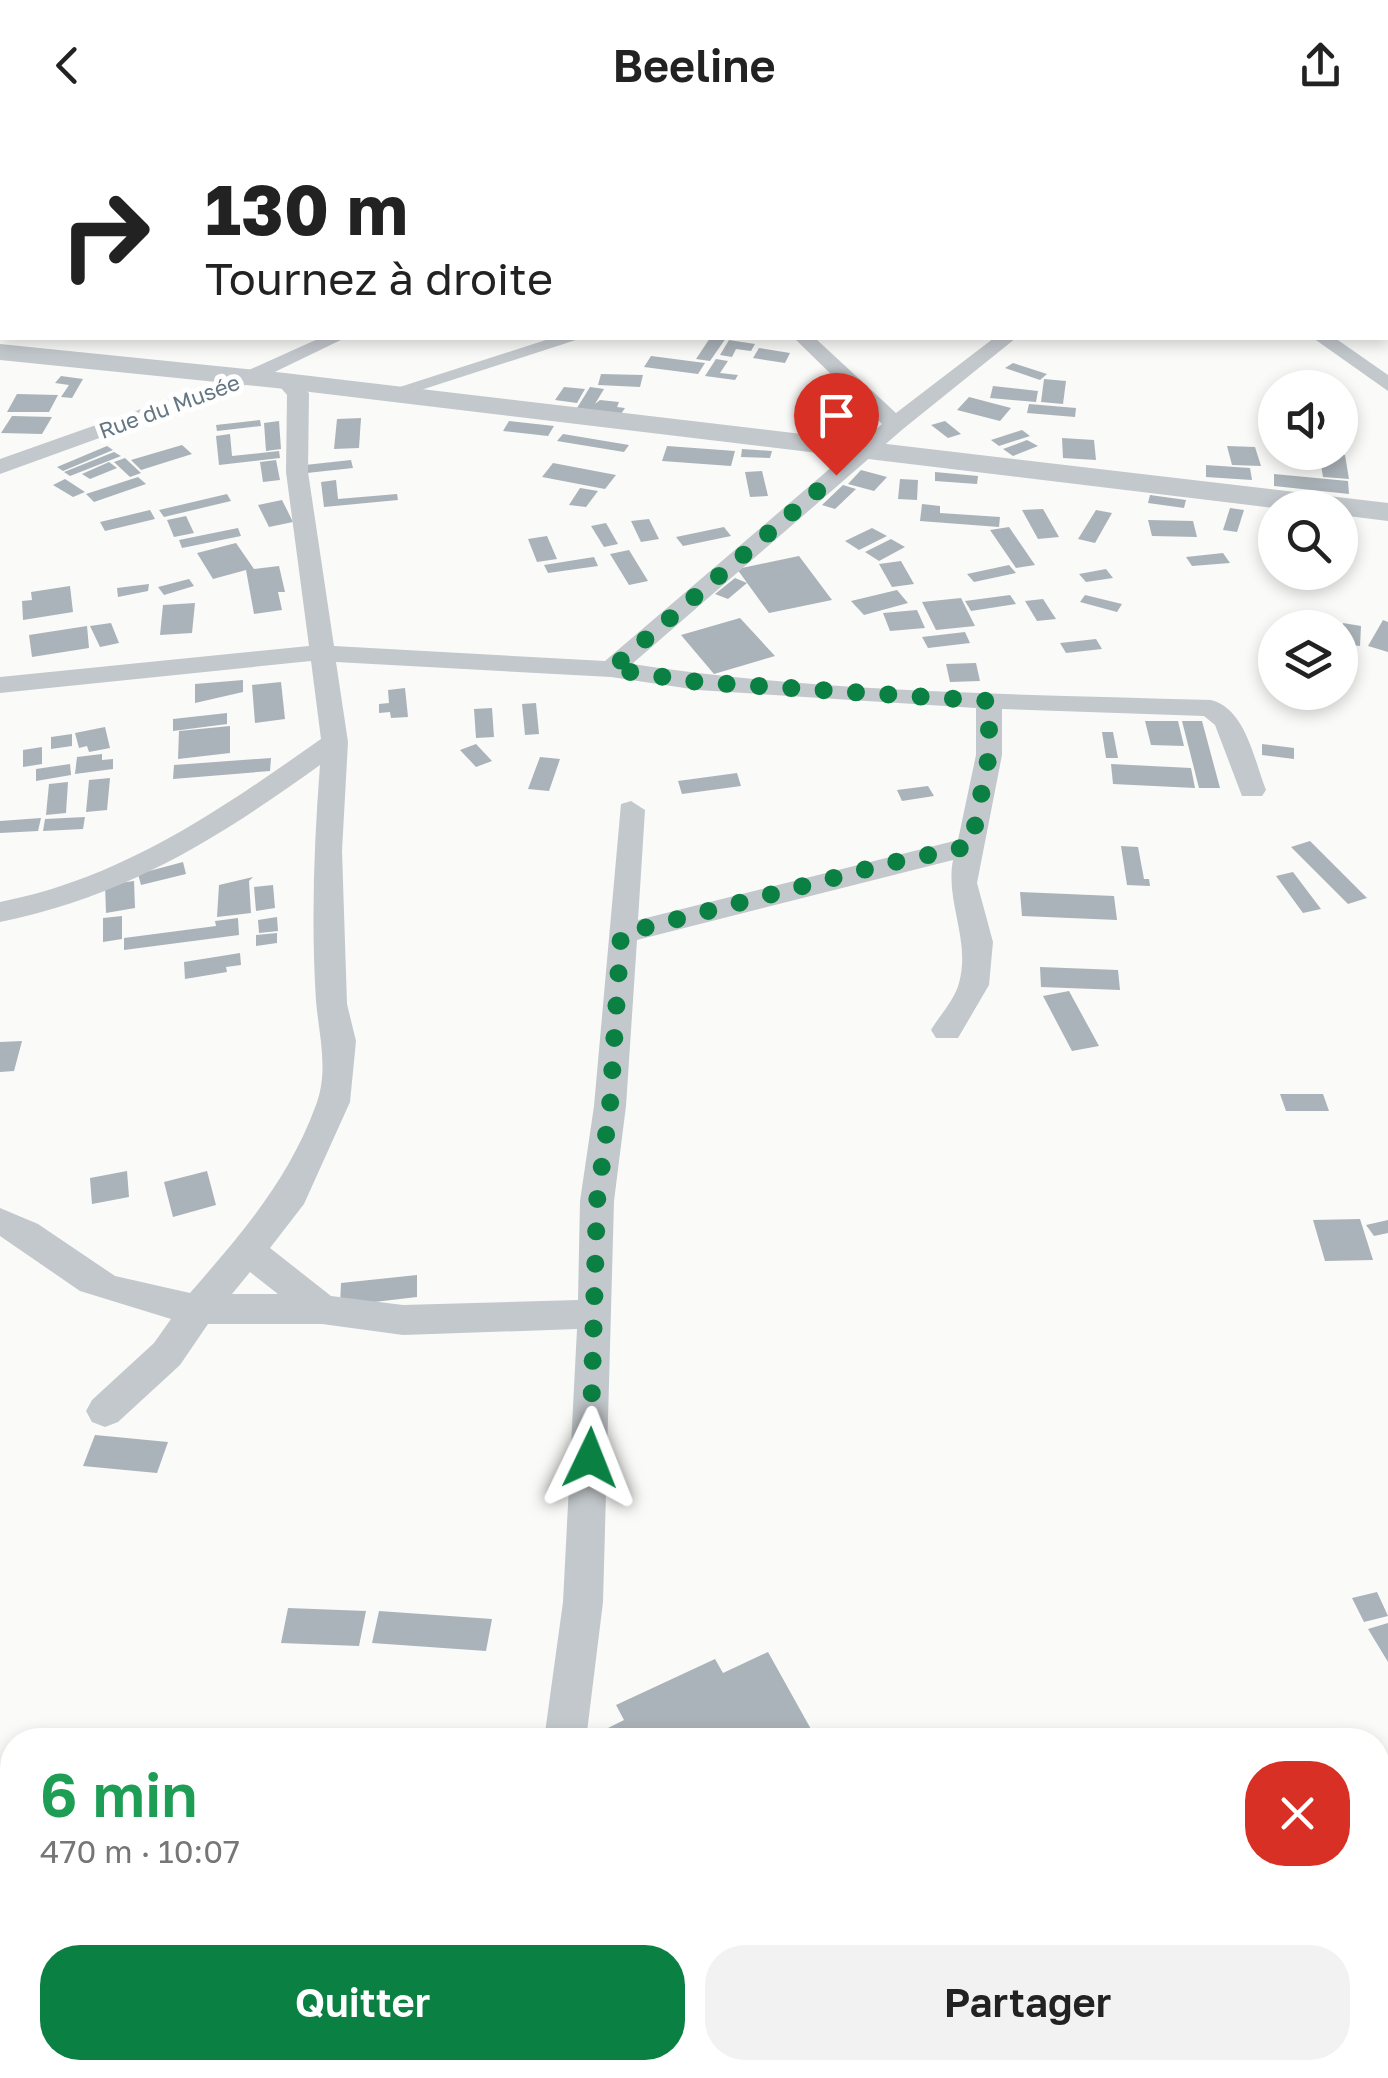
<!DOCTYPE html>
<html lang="fr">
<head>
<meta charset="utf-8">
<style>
	body { margin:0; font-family:"Golos Text",sans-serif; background:#f2f2f2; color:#222; height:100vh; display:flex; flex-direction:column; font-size:38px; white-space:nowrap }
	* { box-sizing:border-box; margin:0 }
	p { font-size:32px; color:#767676 }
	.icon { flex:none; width:55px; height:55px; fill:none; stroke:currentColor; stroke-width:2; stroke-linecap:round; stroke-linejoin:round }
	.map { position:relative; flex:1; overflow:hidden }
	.sheet { position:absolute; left:0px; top:1598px; width:1390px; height:352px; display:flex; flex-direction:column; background:#fff; border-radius:40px 40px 0 0; box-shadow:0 5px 15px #0003 }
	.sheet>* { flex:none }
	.top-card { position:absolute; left:0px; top:0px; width:1390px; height:210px; box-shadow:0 5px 15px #0003; background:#fff; color:#222; overflow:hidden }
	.fabs { position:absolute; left:1258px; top:240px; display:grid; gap:20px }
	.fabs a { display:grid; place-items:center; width:100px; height:100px; border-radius:50%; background:#fff; box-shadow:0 5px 15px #0003; font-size:50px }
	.pin { position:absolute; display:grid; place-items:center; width:85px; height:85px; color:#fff; margin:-102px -42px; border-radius:50% 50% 50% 0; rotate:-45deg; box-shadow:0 0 10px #0007 }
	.pin .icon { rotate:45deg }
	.me { position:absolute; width:110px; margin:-55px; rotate:2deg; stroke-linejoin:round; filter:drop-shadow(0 0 8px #0008) }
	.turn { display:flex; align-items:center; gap:35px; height:210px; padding:0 40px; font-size:45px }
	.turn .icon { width:130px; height:130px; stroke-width:2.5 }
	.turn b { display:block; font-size:70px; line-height:85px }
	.round { display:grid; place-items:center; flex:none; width:105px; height:105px; border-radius:40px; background:#f2f2f2 }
	.head { display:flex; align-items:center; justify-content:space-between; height:170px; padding:0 40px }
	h1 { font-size:60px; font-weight:600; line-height:75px; color:#1e9e55 }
	.button { display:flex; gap:20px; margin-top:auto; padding:20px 40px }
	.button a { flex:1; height:115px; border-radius:40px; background:#0b8043; color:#fff; font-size:40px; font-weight:600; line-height:115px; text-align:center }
	.button a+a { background:#f2f2f2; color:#222 }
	header { display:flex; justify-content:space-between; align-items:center; height:130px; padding:0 40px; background:#fff; font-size:45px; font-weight:600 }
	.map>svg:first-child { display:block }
</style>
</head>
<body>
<header><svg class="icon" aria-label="back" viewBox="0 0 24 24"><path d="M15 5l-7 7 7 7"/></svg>Beeline<svg class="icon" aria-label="share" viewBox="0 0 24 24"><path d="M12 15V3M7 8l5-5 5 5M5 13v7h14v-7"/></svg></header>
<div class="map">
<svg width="1388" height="1948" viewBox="0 0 1388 1948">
	<rect width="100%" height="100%" fill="#fafaf8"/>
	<!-- building -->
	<g fill="#aab3b9">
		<polygon points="710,208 726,208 710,231 696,229"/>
		<polygon points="729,210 755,214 751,221 736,219 732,227 720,225"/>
		<polygon points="759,218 790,223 785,233 753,228"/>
		<polygon points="651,226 705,233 698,244 644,237"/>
		<polygon points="716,229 728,231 720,243 738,245 735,250 705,246"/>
		<polygon points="1013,233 1047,244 1040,250 1005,238"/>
		<polygon points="601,244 643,245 640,257 598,255"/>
		<polygon points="61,246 83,249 72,268 61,267 69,255 55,253"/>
		<polygon points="1044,249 1066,251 1063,274 1041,272"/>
		<polygon points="993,256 1038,261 1036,272 990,268"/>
		<polygon points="564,257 585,259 577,273 555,270"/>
		<polygon points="590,257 604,259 595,274 600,270 619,272 617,277 625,278 621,284 577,278"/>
		<polygon points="17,264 58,265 49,282 7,282"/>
		<polygon points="969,267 1011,278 1000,291 957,280"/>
		<polygon points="1029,274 1076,278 1075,287 1027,283"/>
		<polygon points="12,286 52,287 42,304 1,303"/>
		<polygon points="361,288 359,318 334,319 337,289"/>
		<polygon points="260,290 261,296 217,301 216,295"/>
		<polygon points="279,291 281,319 266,321 264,293"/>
		<polygon points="509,291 554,296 548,306 503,301"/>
		<polygon points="945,291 961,304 948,308 931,295"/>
		<polygon points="1022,300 1030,306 999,316 991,310"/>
		<polygon points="230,304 232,326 279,321 280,328 219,335 216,306"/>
		<polygon points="563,304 629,315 624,322 557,311"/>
		<polygon points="1062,308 1094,310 1096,330 1063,328"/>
		<polygon points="1027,310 1038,316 1013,326 1003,319"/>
		<polygon points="182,315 192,324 141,340 131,330"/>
		<polygon points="107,316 113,320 63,341 57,337"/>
		<polygon points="667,316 735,321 731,336 662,331"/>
		<polygon points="1227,316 1255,317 1261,336 1232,335"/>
		<polygon points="742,319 772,321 770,328 741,327"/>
		<polygon points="114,322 121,326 70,346 64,342"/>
		<polygon points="1319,323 1345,325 1349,349 1323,347"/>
		<polygon points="125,328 141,343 130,347 114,332"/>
		<polygon points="276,330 280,350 263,352 260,332"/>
		<polygon points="351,330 353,338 307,343 305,335"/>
		<polygon points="109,332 117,338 90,349 82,344"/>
		<polygon points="553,333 616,345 605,359 542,347"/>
		<polygon points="1206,335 1250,338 1252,350 1206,347"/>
		<polygon points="861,340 887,347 874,361 848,354"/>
		<polygon points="762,341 768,366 750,367 745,342"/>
		<polygon points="935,342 978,346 977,354 935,351"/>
		<polygon points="1274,344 1348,351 1349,364 1274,356"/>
		<polygon points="138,347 146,354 94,372 86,364"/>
		<polygon points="65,349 85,362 73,367 53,355"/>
		<polygon points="900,349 918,350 917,370 898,369"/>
		<polygon points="336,350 338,369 397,364 398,370 324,377 321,352"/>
		<polygon points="843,355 856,359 835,379 822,375"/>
		<polygon points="580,358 598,361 586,377 569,375"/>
		<polygon points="227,364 231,371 164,387 159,380"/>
		<polygon points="1150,365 1186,370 1184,378 1148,373"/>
		<polygon points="282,370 293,392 269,397 258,375"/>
		<polygon points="922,374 940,376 940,383 1000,387 999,397 920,391"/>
		<polygon points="1230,378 1244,380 1237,402 1223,400"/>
		<polygon points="1043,379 1059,407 1038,409 1022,380"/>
		<polygon points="150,380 155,389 105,401 100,392"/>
		<polygon points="1096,380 1112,383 1095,413 1078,409"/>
		<polygon points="186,386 194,403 174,407 167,390"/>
		<polygon points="649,389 659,409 641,412 631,391"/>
		<polygon points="1148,390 1193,391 1197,407 1152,406"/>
		<polygon points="606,393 618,414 604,417 591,396"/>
		<polygon points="724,397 731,406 683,416 676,407"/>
		<polygon points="1009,397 1035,435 1016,438 990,400"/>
		<polygon points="238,398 241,406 182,418 179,410"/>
		<polygon points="872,398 887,406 859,420 845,411"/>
		<polygon points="547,406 557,429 537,432 528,409"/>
		<polygon points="891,409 905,417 879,431 865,422"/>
		<polygon points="236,413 254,439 279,436 285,462 278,462 282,480 254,484 246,440 213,449 197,423"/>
		<polygon points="629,420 648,451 629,455 610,424"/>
		<polygon points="1223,423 1230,433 1192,436 1186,427"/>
		<polygon points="799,426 832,470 769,483 737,439"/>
		<polygon points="594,427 598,436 548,443 544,435"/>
		<polygon points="901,431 914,454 892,457 879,434"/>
		<polygon points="1009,435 1016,443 974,452 967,444"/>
		<polygon points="1106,439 1113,448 1086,452 1079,444"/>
		<polygon points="735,448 747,453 728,469 715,464"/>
		<polygon points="189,449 194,456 164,465 158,457"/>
		<polygon points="149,454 148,461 118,467 117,458"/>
		<polygon points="70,456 73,482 23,490 22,471 32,470 31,462"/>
		<polygon points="897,460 908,473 864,485 851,471"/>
		<polygon points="1010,465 1016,474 971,481 965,471"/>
		<polygon points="1085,465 1122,474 1117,482 1080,472"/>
		<polygon points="961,468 975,496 936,500 922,472"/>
		<polygon points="1043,469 1056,489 1037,491 1025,471"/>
		<polygon points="195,473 192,503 160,505 163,475"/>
		<polygon points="917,480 925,498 890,501 883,483"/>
		<polygon points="740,488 775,526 714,544 681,505"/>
		<polygon points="1383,490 1388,492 1388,522 1368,516"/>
		<polygon points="111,493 119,513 100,517 90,496"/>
		<polygon points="1343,493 1361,496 1360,516 1341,514"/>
		<polygon points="87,496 89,518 32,527 29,505"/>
		<polygon points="965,502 970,513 928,518 922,507"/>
		<polygon points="1096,509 1102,519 1066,523 1060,513"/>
		<polygon points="976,533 980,551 950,552 946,534"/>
		<polygon points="243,550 243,562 195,573 195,554"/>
		<polygon points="281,552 285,589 255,593 252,555"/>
		<polygon points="405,558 408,587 391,588 390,582 379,583 379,574 389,573 388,560"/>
		<polygon points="536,573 539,604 525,605 522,574"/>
		<polygon points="492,578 494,607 476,608 474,579"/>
		<polygon points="227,583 227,594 173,601 173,589"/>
		<polygon points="1145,591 1178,591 1184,616 1151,615"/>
		<polygon points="1182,591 1202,591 1220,658 1199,658"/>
		<polygon points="230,596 230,623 178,629 179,601"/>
		<polygon points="105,597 110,618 89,622 87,616 79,618 75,603"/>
		<polygon points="1102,602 1113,602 1118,628 1106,628"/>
		<polygon points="72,604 72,616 51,619 51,607"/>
		<polygon points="476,614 492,631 476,637 460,620"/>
		<polygon points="1262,614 1294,618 1294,629 1262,625"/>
		<polygon points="42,617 42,634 23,637 23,620"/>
		<polygon points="102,624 102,630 113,629 113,639 75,644 77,627"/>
		<polygon points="540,627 560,629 549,661 528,659"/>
		<polygon points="271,628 270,641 173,649 174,635"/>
		<polygon points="70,634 71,645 36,651 36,639"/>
		<polygon points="1111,634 1191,638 1195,658 1113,654"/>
		<polygon points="737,643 741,656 682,664 678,651"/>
		<polygon points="110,648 107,680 86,682 89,650"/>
		<polygon points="68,652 66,683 46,685 49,654"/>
		<polygon points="928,656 934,666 902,671 897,660"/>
		<polygon points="85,687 83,699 43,701 45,689"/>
		<polygon points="41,688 38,701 0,703 0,691"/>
		<polygon points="1310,711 1367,768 1348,774 1291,717"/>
		<polygon points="1121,716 1138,717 1144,749 1149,749 1150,756 1127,755"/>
		<polygon points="183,732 186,744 141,755 138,744"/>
		<polygon points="1293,742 1321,779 1303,783 1276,746"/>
		<polygon points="253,747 249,751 251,783 217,787 219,755"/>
		<polygon points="134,751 135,778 106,783 105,755"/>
		<polygon points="273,755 275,778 256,781 254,757"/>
		<polygon points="1020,762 1114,766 1117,790 1022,786"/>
		<polygon points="122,786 122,809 103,812 103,788"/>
		<polygon points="277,787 278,801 259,803 258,790"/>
		<polygon points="238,788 239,805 124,820 124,808 216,796 215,791"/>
		<polygon points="277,803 277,813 256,816 256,805"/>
		<polygon points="240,823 241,835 226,837 227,842 185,849 184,832"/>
		<polygon points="1040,837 1118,840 1120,860 1041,857"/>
		<polygon points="1069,861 1099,916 1072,921 1043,866"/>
		<polygon points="22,911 14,941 0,942 0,912"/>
		<polygon points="1280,964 1323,964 1329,981 1286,981"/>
		<polygon points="127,1041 129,1067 92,1074 90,1048"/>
		<polygon points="207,1041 216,1075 173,1087 164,1052"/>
		<polygon points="1360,1089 1373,1130 1325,1131 1313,1090"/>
		<polygon points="1388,1090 1388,1103 1374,1106 1366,1095"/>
		<polygon points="417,1145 417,1167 340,1176 341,1153"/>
		<polygon points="95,1305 168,1312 157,1343 83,1336"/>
		<polygon points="1377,1462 1388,1486 1364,1492 1352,1468"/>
		<polygon points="288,1478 366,1481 359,1516 281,1513"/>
		<polygon points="379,1481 492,1489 486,1521 372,1513"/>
		<polygon points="1388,1493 1388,1532 1368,1499"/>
		<polygon points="768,1522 817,1610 606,1610 602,1601 624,1590 616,1575 715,1529 723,1543"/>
		<polygon points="415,1600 465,1605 464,1610 413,1610"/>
	</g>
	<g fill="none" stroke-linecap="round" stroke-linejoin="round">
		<!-- secondary casing -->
		<g stroke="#b3babf" stroke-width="52">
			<g id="secondary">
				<polyline points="96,2 98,0"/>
				<polyline points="0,131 2,127"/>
			</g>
		</g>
		<!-- trunk casing -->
		<g stroke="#b4b9bd" stroke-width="5">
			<g id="trunk">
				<polygon points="1388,1631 1388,1707 1378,1711 1378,1635"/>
				<polygon points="1388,1722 1388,1800 1378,1804 1378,1726"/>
				<polygon points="892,1938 984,1938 980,1948 887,1948"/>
				<polygon points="1056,1938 1149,1938 1145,1948 1051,1948"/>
			</g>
		</g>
		<!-- minor -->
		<g fill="#c3c8cc" fill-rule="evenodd">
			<polygon points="1051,0 1068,0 1069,2 1052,2"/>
			<rect x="0" y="17" width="2" height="10"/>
			<polygon points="320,208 345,208 254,252 0,344 0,329 240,244"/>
			<polygon points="552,208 582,208 393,269 379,269 375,265"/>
			<path d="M794 208H815L896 283 994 208H1016L903 299 632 534C822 563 1018 564 1211 570 1246 579 1254 630 1266 660L1262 666H1242L1215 595 1204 586 1002 579V625L977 753 993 812 989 855 958 908H936L931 900C940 885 955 869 959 853 971 810 945 772 953 730L637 810 626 976 614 1071 603 1472 586 1610H544L563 1472 577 1199 403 1205 322 1194H208L180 1235 118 1292 105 1297 92 1292 86 1281 92 1270 154 1213 171 1189 80 1161 0 1106V1078L38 1094 115 1146 190 1163C242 1103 288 1051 316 975 329 941 319 905 316 871 311 792 314 713 320 635 217 709 126 766 0 792V772C123 748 220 680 321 609L311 531 0 563V547L309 516 286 342 287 265 275 251 285 245 309 263 308 342 334 516 605 531 882 294ZM336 532 611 547 698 560 976 578V625L958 710 638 790 645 680 631 671 621 674 594 976 580 1071 578 1170 403 1175 331 1166 270 1118 304 1074 350 972 356 911 347 874 342 721 348 612ZM250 1142 278 1164H232Z"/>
			<polygon points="1313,208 1335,208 1388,245 1388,261"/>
			<polygon points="12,1886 12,1934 0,1935 0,1887"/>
			<polygon points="480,1938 528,1938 529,1948 481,1948"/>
			<polygon points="1227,1938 1301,1938 1305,1948 1231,1948"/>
		</g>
		<!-- tertiary -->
		<polygon fill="#c3c8cc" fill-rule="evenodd" points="0,214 285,243 1388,373 1388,391 1340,385 1340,378 1275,378 285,259 0,230"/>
		<!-- secondary -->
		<use href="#secondary" stroke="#fff" stroke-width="48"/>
		<!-- trunk -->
		<use href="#trunk" fill="#fff" fill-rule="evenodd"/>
	</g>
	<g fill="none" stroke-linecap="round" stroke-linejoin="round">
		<!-- route -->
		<polyline stroke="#0b8043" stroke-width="18" stroke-dasharray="0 32.4" points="590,1328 597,1071 610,976 621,804 890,733 971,716 989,625 989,571 698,552 611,539 836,345"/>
	</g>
	<g text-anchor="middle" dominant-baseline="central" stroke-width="10" stroke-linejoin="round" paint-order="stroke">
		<!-- far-street labels -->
		<g font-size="22" fill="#657683" stroke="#fff">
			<text transform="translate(169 276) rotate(-20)">Rue du Musée</text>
		</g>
	</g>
</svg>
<div class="fabs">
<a><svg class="icon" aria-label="sound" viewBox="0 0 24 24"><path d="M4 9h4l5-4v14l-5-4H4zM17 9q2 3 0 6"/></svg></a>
<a><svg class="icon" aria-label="search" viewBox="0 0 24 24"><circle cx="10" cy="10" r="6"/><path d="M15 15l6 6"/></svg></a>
<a><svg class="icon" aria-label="layers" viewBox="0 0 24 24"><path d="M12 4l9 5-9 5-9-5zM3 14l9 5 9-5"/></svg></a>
</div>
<div class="pin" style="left:836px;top:345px;background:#d93025"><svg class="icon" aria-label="arrive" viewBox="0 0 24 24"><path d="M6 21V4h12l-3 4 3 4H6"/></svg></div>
<svg class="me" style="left:590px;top:1328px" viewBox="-20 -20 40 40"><path d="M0-17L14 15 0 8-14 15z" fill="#0b8043" stroke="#fff" stroke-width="4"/></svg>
<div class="top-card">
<div class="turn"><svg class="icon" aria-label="right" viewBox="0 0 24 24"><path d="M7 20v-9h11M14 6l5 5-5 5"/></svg><div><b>130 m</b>Tournez à droite</div></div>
</div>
<section class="sheet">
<div class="head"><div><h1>6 min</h1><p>470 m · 10:07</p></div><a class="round" style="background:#d93025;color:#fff"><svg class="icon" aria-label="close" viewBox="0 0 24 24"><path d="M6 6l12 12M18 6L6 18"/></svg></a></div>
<div class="button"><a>Quitter</a><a>Partager</a></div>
</section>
</div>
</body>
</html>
